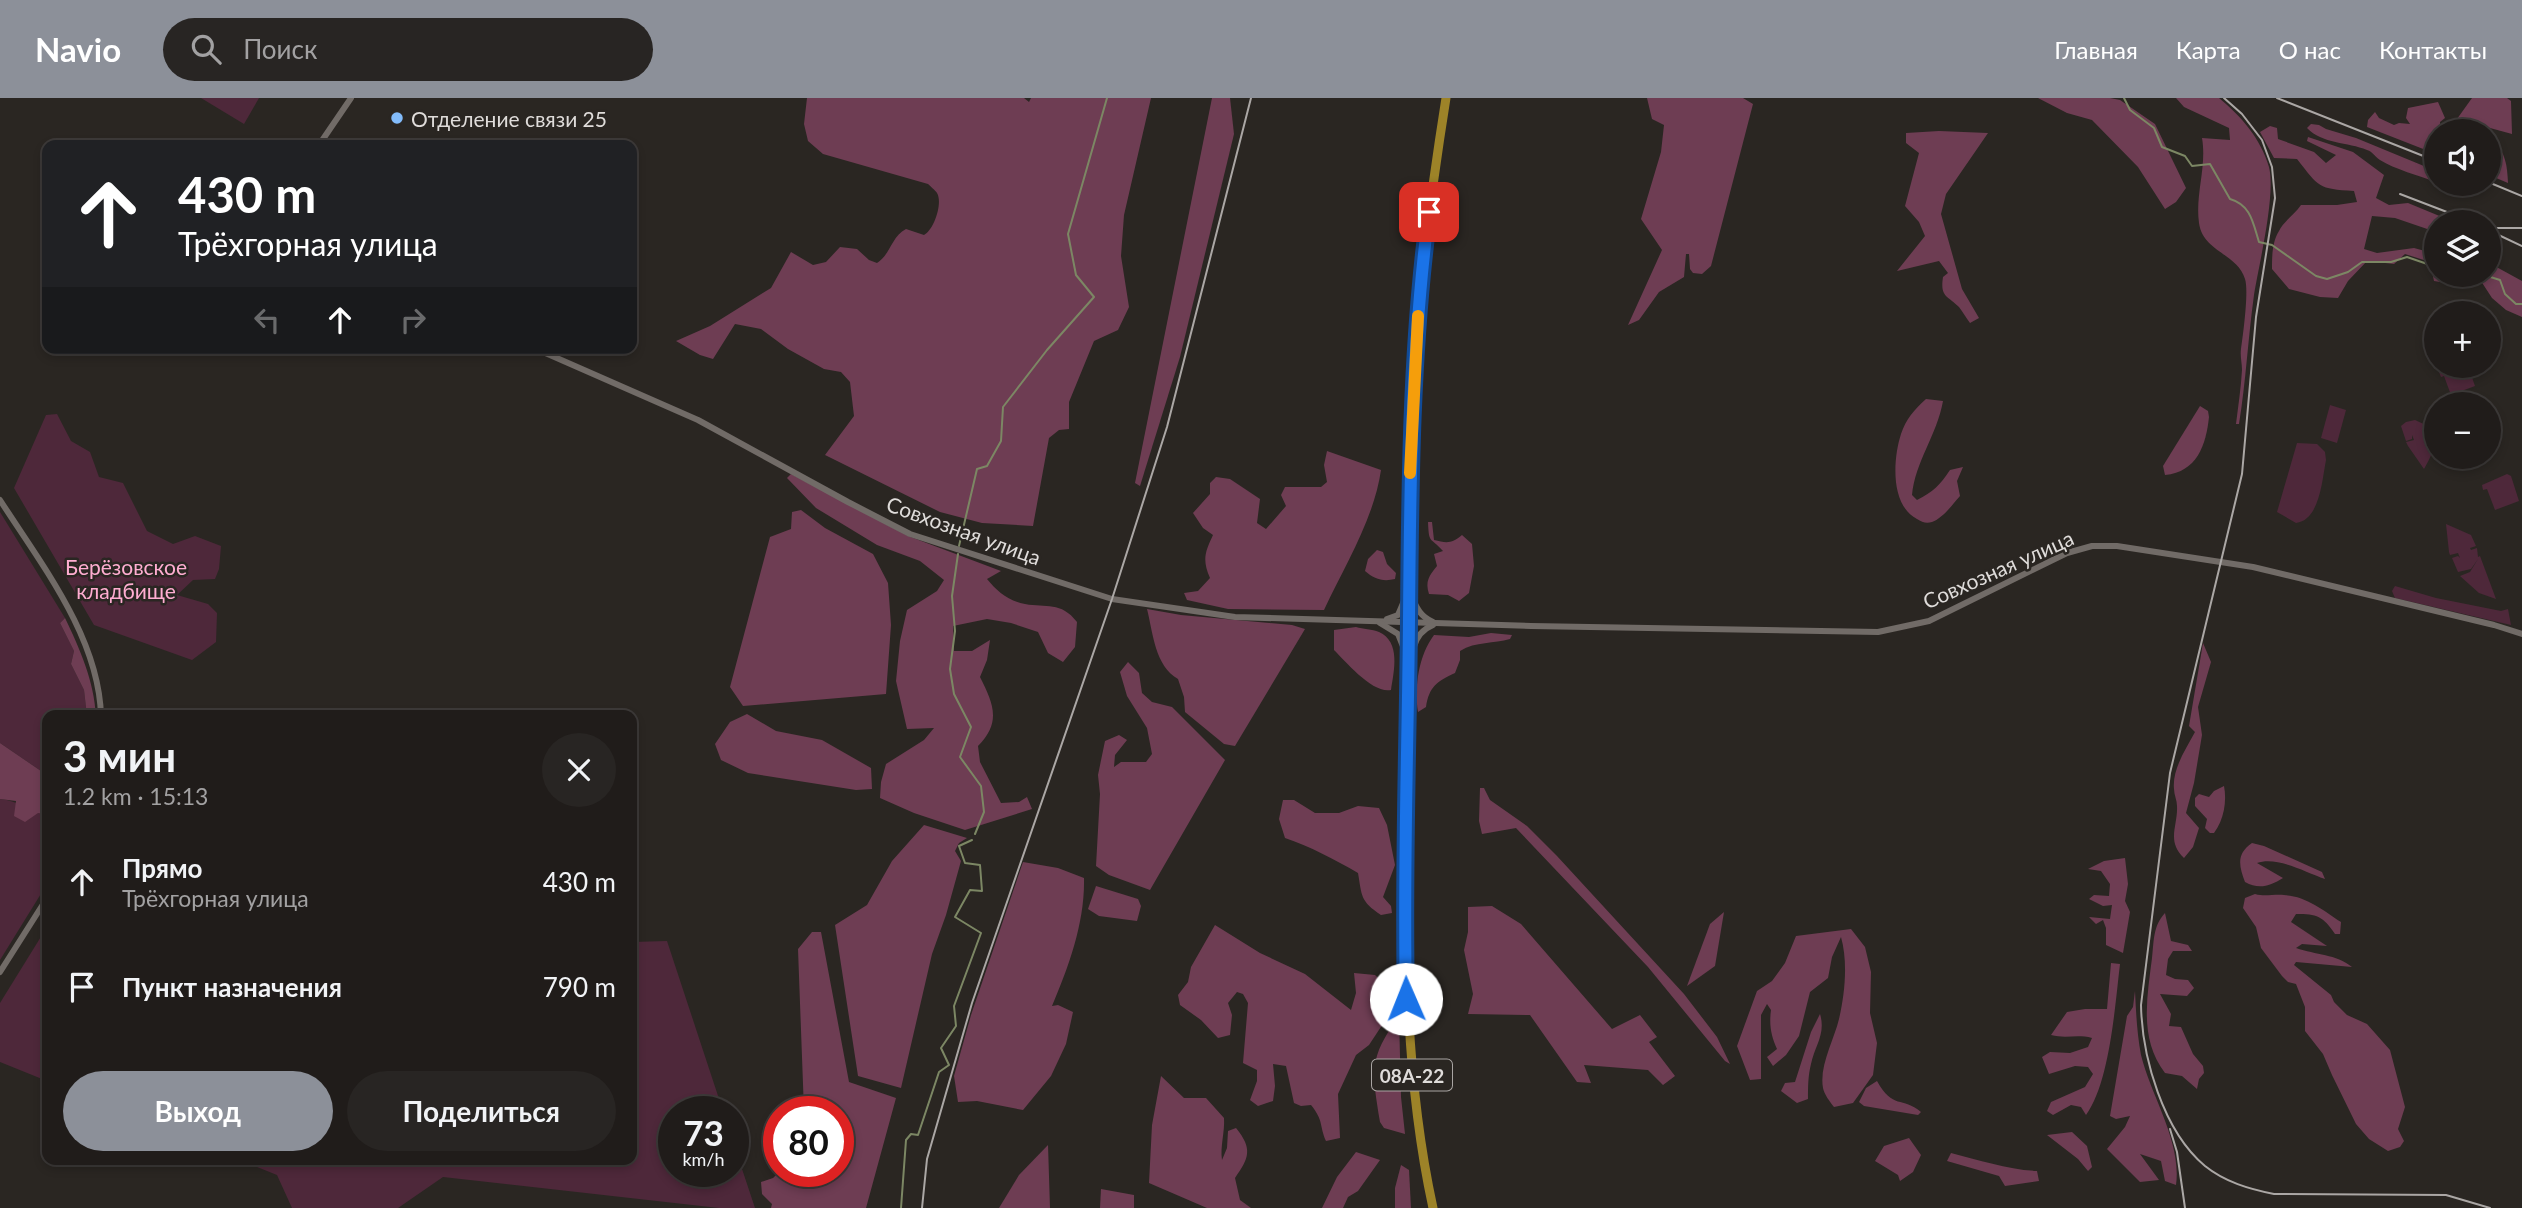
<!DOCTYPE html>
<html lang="ru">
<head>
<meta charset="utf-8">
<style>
	body { margin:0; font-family:Lato,sans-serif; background:#282523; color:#f1f3f6; height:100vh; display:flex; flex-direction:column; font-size:26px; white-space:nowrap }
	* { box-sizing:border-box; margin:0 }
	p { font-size:23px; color:#a2a1a2 }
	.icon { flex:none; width:38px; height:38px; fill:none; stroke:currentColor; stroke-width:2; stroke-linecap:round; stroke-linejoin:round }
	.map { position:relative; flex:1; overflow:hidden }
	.side { position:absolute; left:42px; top:612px; width:595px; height:455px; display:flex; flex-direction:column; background:#201c1a; border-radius:14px; box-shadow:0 4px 10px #0003,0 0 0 2px #3d3a39 }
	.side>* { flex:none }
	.top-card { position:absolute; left:42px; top:42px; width:595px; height:214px; border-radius:14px; box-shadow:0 4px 10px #0003,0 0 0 2px #3d3a39; background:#202124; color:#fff; overflow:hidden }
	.fabs { position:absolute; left:2424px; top:21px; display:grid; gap:14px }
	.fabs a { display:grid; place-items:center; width:77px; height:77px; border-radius:50%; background:#201c1a; box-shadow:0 4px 10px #0003,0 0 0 2px #3d3a39; font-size:35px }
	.speed { position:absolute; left:658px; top:998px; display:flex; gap:14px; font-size:35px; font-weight:700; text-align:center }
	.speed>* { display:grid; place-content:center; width:91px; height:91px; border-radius:50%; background:#201c1a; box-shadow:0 4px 10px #0003,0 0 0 2px #3d3a39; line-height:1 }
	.speed small { font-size:18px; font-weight:400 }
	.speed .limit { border:10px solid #d22; background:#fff; color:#111 }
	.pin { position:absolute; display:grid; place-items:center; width:60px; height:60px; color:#fff; margin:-30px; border-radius:14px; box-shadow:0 4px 10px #0006 }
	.me { position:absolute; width:77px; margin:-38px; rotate:359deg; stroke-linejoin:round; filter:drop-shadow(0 0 5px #0008) }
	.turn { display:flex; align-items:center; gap:24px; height:147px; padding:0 21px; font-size:32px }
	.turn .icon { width:91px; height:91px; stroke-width:2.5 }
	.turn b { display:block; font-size:49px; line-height:60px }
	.lanes { display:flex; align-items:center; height:66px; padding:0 21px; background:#0003; justify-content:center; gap:35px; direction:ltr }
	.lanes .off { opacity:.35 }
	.round { display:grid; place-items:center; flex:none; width:74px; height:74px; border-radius:37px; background:#282523 }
	.summary { display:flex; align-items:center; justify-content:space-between; height:119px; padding:0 21px }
	h1 { font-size:42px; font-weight:700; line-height:52px }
	.cta { display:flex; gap:14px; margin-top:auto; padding:14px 21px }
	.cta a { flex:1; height:80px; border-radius:42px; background:#8c9099; color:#fff; font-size:28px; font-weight:700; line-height:80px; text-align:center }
	.cta a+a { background:#282523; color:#f1f3f6 }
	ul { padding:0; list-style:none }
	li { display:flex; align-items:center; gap:21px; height:105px; padding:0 21px }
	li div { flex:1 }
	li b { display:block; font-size:26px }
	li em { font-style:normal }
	header { display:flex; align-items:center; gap:42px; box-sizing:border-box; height:98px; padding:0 35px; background:#8c9099; color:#fff }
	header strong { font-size:33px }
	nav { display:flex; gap:38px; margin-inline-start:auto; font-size:24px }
	.search { width:490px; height:63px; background:#282523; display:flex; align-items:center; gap:18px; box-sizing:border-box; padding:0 24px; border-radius:38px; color:#a2a1a2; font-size:26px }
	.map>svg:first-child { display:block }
</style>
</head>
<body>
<header>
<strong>Navio</strong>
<div class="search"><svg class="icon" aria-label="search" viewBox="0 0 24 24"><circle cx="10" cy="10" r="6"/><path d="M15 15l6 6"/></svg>Поиск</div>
<nav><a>Главная</a><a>Карта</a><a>О нас</a><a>Контакты</a></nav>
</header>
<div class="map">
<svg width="2522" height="1110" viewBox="0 0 2522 1110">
	<rect width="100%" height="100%" fill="#2a2622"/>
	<!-- green -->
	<g fill="#4e283a">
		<polygon points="201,0 259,0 244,26"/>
		<polygon points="2452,268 2468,268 2475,288 2451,297 2444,278 2441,279 2439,274"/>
		<polygon points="2330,307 2346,312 2337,345 2321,340"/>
		<polygon points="57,316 71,343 90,354 99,379 123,385 147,433 173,446 195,438 221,448 219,471 215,481 193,482 177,497 208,506 217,515 216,544 192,562 94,527 14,390 46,317"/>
		<path d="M2415 322 2430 329 2432 333 2426 336 2432 335C2436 349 2431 359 2424 371L2408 348 2406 344 2414 342 2412 337V341L2406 343 2401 328 2406 324Z"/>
		<path d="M2297 345 2317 346 2325 354 2326 362C2322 382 2320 422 2296 425L2277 414Z"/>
		<polygon points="2507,376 2511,378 2519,403 2495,412 2487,391 2483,392 2482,387"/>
		<polygon points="0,414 65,520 60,525 74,553 71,566 84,592 87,618 47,618 47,694 41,673 0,645"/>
		<polygon points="2446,426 2471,437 2476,448 2470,450 2471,452 2477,450 2478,459 2480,458 2496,501 2479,495 2460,478 2470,474 2478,461 2471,471 2458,474 2452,460 2458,458 2460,460 2458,455 2450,457 2449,454"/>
		<polygon points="2395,488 2436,500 2501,513 2508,511 2511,527 2395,500 2392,493"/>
		<path d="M0 701C19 703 29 713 47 716V786L0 862Z"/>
		<polygon points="47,829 47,983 0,964 0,905"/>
		<polygon points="667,843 723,1013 674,1013 674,1073 733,1073 733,1044 755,1110 719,1110 443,1079 398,1110 292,1110 277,1077 240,1062 632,1062 632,844"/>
	</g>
	<!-- forest -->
	<g fill="#6e3d53">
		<path d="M807 0H1024L1029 4 1031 0H1151L1124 117 1121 158 1129 209 1118 232 1094 243 1069 304V331L1059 332 1049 340 1033 428 982 425 940 414 825 357 854 318 850 284 841 274 824 271 788 251 761 231 735 226 713 261 700 257 676 243 710 228 771 190 791 154 813 167 826 164 840 149 857 151 869 162 877 165C891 156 891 139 906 131L924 137C934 132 943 105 937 95 936 93 929 87 928 86L823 56 808 43 804 26Z"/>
		<polygon points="1212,0 1230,0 1234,36 1180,259 1140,388 1135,385"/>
		<polygon points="1647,0 1743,0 1753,6 1711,168 1702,176 1693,175 1690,171 1689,156 1686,156 1684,179 1659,194 1639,222 1628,227 1662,152 1641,121 1661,54 1664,27 1652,21"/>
		<polygon points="2038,0 2110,0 2120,2 2155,26 2186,90 2176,104 2165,111 2138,69 2092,22 2067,15"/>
		<path d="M2176 0H2219C2241 18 2261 41 2269 69 2276 97 2259 166 2254 197 2248 240 2246 283 2239 326H2236C2238 309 2241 290 2242 272 2242 265 2240 258 2241 251 2243 237 2249 193 2245 181 2237 155 2203 154 2199 125 2195 96 2207 69 2202 40L2230 42 2229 30 2184 9Z"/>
		<polygon points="2472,0 2507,0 2511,3 2512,36 2457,21"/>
		<polygon points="2438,4 2445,20 2440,24 2440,33 2436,33 2436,56 2367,29 2368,22 2375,14 2379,20 2394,27 2399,25 2410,26 2406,20 2408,10"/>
		<path d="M2311 26 2319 27 2326 31 2356 40 2436 73V84C2420 78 2394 71 2380 62 2374 58 2373 54 2367 52 2348 44 2322 46 2307 30Z"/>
		<path d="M2270 28 2277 30 2278 41 2314 54 2326 65 2336 57 2307 43 2308 39 2353 54 2384 77 2376 100 2389 107 2408 105 2454 124H2436V134L2395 120 2372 118 2364 151 2377 155 2414 150 2436 156V177H2488L2489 165 2491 166 2522 183V219L2506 212 2492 200 2479 180 2458 187 2434 183 2430 164 2405 156 2394 166 2367 163 2348 183 2338 200 2320 199 2289 191 2272 171C2272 159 2272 144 2279 133 2283 124 2295 116 2301 107H2337L2357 104 2354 93C2318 91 2319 89 2297 61L2274 60 2260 34Z"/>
		<path d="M1939 33 1988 35 1946 96 1941 116 1962 191 1979 220 1970 225C1966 220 1963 214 1959 209 1947 197 1940 199 1943 179L1948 175 1939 163 1897 173 1925 138 1919 124 1905 108 1919 55 1906 45V35Z"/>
		<path d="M2492 41C2506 55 2507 67 2508 85L2489 77V43Z"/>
		<path d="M1926 301 1943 303C1937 337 1915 364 1912 397L1917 402C1933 394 1940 387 1950 372L1963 369 1957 383 1960 398C1952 407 1943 420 1932 424 1926 426 1922 424 1917 421 1890 407 1893 361 1901 336 1906 321 1914 312 1926 301Z"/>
		<path d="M2200 308 2208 313 2209 319C2206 347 2197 374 2165 377L2163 368Z"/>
		<path d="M1327 353 1381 372C1374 421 1345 467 1324 512L1228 511 1187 502 1184 495 1198 493 1210 480C1202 462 1205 454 1213 437L1203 430 1193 415 1210 396V385L1216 379 1230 381 1260 401 1257 425 1266 431 1286 408 1281 397 1285 389H1321L1327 384 1324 367Z"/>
		<path d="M791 376 908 438 1001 473 987 481C997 493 1008 503 1025 506 1046 510 1061 503 1077 524L1075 549 1063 564 1048 555 1038 534 1011 525 987 521 953 528 954 553H972L990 542 987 562 980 579C993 605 1002 624 978 648L980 664 1001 705 1019 704 1027 699 1032 711 965 732 914 715 880 700 881 684 886 666 924 642 934 630 907 631 896 583 900 543 907 512 937 493 944 482 920 463 877 447 816 410 787 380Z"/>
		<polygon points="801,412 825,430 873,456 888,485 891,527 886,596 743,608 730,589 770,439 791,431 792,414"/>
		<path d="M1428 424H1432L1434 442C1446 445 1452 446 1462 437L1472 446 1474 468 1469 495 1459 503 1448 497 1429 496C1425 483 1429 478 1437 468L1434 456 1443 453C1430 438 1429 447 1428 424Z"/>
		<path d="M1377 452 1383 454 1387 466 1396 475 1395 481C1383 484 1374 481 1365 473L1368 461Z"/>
		<path d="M1147 511 1181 517 1292 527 1305 531 1235 648 1224 646 1185 614 1184 599 1178 581C1155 568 1153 535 1147 511Z"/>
		<path d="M65 520C80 551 94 583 96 618H87L84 592 71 566 74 553 60 525Z"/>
		<path d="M1356 529C1363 531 1372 531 1379 534 1401 544 1394 573 1391 592 1373 596 1346 564 1334 552V532Z"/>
		<path d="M1491 535 1512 537 1510 541C1494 546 1476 543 1460 553V562L1455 575C1437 583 1429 589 1426 609L1418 614C1414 588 1419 557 1434 537L1469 539Z"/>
		<path d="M2203 545 2211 564 2198 609 2202 637 2194 685 2186 715 2199 730 2193 749 2184 760C2166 743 2178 728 2177 708 2177 702 2174 697 2174 691 2172 671 2186 651 2195 634L2189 628Z"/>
		<polygon points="1128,564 1139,575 1142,595 1152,604 1172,609 1225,662 1150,792 1109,777 1096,768 1100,696 1098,677 1105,643 1119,637 1127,642 1115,657 1114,669 1121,664 1146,664 1152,656 1147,630 1127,598 1120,574"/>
		<polygon points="747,616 776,633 822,642 871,670 872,691 856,692 748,675 721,662 715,646 730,624"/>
		<polygon points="0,645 41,673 47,694 47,716 38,715 25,724 14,718 16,703 0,701"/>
		<path d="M2224 688C2227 703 2224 722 2214 735H2210L2205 730 2207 721 2195 708V700L2199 696 2209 699 2214 693Z"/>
		<polygon points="1480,690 1484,690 1490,702 1527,728 1557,758 1684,896 1717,939 1730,966 1725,963 1648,869 1516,730 1482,736 1479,723"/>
		<path d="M1283 702H1294L1315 715H1339L1358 708 1379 710 1387 727 1395 767 1383 799 1391 808 1392 815 1381 817C1360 803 1362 798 1358 775 1334 761 1311 749 1285 740L1279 721Z"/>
		<polygon points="924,727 967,740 959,745 955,753 961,763 946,817 932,856 901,990 858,978 835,827 867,807 892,763"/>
		<path d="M2252 745 2264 748 2322 774 2325 781C2305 774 2277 758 2257 765L2283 780C2270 788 2259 792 2245 784 2239 768 2236 756 2252 745Z"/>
		<polygon points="2125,760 2128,786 2125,803 2130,814 2123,855 2106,847 2106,830 2103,822 2096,826 2089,819 2110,821 2112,807 2103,808 2089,801 2094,797 2109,798 2110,786 2101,773 2088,771 2104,763"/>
		<path d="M1023 764 1058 770 1084 780C1085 824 1069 868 1052 908L1058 907 1073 914 1066 946 1051 978 1023 1012 977 1003 958 1004 954 978 971 917Z"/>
		<polygon points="1096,788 1138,801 1141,808 1137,823 1099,818 1088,811"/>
		<path d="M2255 796C2265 799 2273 796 2284 797 2306 798 2323 812 2341 824L2340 836H2335C2323 818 2317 816 2296 816L2291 824 2327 848 2302 846 2296 850C2316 857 2336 856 2352 869L2296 864 2294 867 2331 897 2334 904 2347 917 2367 926 2390 952 2405 1009 2398 1031 2404 1043 2400 1049 2388 1053 2369 1041 2356 1026 2332 977 2323 956 2305 933V909L2296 886 2288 884 2282 878 2261 850 2256 829 2243 810 2245 800Z"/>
		<polygon points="1492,808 1521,826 1612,931 1640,917 1657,939 1649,944 1675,978 1663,987 1648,972 1584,967 1591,985 1577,984 1530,917 1468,916 1473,896 1464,852 1468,834 1468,809"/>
		<polygon points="1724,814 1715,868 1687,888 1710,826"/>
		<path d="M2165 815 2171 843 2188 847 2192 853H2173L2168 861 2166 877 2175 881 2188 882 2194 890 2187 898 2160 896 2171 916 2169 928 2181 929 2193 956 2203 968 2204 975 2199 981 2197 991 2182 978 2165 975C2139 941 2147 900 2152 860 2154 842 2153 828 2165 815Z"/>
		<path d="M1215 827 1260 855 1305 876 1351 912 1356 895 1354 875 1375 877 1400 900 1369 947 1356 957 1338 996 1340 1040 1326 1043C1319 1027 1324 1023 1311 1007L1301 1008 1294 1005 1286 968 1273 966 1275 988 1273 1003 1258 1008 1250 1002 1257 983V972L1243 965 1248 905 1243 896 1237 894 1228 905 1232 917 1230 937 1218 940 1201 922 1180 907 1178 897 1188 884 1191 869Z"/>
		<path d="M1851 831 1865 849 1871 874 1870 915 1877 945 1873 977 1853 1005 1834 1009C1830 1004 1824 996 1823 990 1819 968 1834 942 1839 921 1845 895 1848 864 1841 839L1832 859 1828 880 1810 894 1799 938 1786 957 1773 968 1767 959 1777 951C1771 938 1769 927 1771 912L1767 906 1761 917V981L1750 982 1737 948 1757 893 1772 883 1785 865 1796 838Z"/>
		<polygon points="812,834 821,834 849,984 896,1000 866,1110 771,1110 772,1106 762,1096 761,1084 773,1080 780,1073 838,1073 838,1013 804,1013 798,851"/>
		<path d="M2111 865 2120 866C2115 907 2110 984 2086 1017L2081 1009 2071 1007 2053 1017 2047 1013 2051 1004 2085 989 2093 976 2088 969 2075 968 2049 976 2042 959 2050 954 2070 955 2088 949 2092 940C2077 936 2066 941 2051 937L2067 914 2085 911H2107Z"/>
		<path d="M2135 893C2136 914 2137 936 2141 957 2151 998 2182 1044 2176 1087L2165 1083 2161 1063 2140 1056 2159 1082 2140 1084 2107 1051 2125 1029 2130 1018 2116 1021 2110 1018 2127 918 2133 909Z"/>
		<path d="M1820 916C1826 936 1815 947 1811 966 1808 978 1808 989 1808 1001L1797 1005 1781 993 1785 985 1795 984 1811 934Z"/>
		<path d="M1399 918 1401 999 1405 1036 1384 1030 1380 1024C1372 973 1368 961 1399 918Z"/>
		<path d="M1161 978 1184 1000H1206L1224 1020C1225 1034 1220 1048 1222 1062L1227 1050 1228 1033 1236 1030C1253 1051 1249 1060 1235 1080L1240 1102 1251 1110H1207L1149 1085 1152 1027Z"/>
		<path d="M1877 983C1893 1012 1902 998 1921 1014L1918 1017 1864 1008 1859 1004 1866 990Z"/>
		<polygon points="2072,1034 2087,1048 2092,1069 2088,1073 2078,1061 2047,1037"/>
		<polygon points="1909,1040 1921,1057 1913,1074 1900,1083 1898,1077 1875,1063 1884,1048"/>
		<polygon points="1048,1047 1050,1110 999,1110 1019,1077"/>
		<polygon points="1356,1054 1380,1062 1358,1093 1348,1099 1343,1110 1322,1110 1337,1079"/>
		<path d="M1951 1055C1979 1062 2009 1072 2037 1073L2039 1083 2005 1088 1999 1078 1947 1063Z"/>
		<polygon points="1401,1067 1409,1072 1411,1110 1395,1110 1395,1090"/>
		<polygon points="1101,1091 1134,1097 1134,1110 1100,1110"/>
	</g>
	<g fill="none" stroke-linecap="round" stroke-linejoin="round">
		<!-- stream -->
		<g stroke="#7c8764" stroke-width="2">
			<path d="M2124 0 2130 12 2154 30 2162 49 2185 58 2192 68 2210 66 2230 101C2251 107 2253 125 2259 144L2272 147 2316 178 2327 181 2348 174 2362 164H2391L2407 159 2436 169"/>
			<polyline points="2484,177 2500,182 2505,196 2516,206 2522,206"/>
			<polyline points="959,448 977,371 987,368 1001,343 1003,309 1047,252 1094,199 1076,177 1068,136 1107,0"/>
			<polyline points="958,456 952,498 955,533 950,571 954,596 971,629 960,659 981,688 984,714 975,736"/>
			<polyline points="901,1110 906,1042 911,1036 918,1037 939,974 949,967 941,950 956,928 954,908 981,835 955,819 970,792 982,793 980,767 965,765 959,748 972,742"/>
		</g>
		<!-- secondary -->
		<g stroke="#716b67" stroke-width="6">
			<polyline points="319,47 351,0"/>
			<polyline points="534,250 698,322 848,404 910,436 1112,501 1235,519 1531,528 1878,534 1929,523 2067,455 2092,448 2117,448 2253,469 2494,527 2522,536"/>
			<path d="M0 402C41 466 99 539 101 618"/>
			<path d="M1412 436C1413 464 1401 511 1433 524"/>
			<polyline points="1387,521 1398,517 1404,503"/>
			<polyline points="1380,525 1398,536 1404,551"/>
			<path d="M1411 594C1412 570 1406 538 1433 527"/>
			<polyline points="0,874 47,800"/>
		</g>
		<!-- highway -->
		<path stroke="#9d8328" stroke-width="9" d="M1433 1110C1400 959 1406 806 1407 653 1407 524 1406 395 1414 267 1420 177 1432 88 1446 0"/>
		<!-- rail -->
		<g stroke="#aba7a5" stroke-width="2">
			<path d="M2224 0 2242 16 2262 42 2272 69 2275 100 2256 219 2242 376 2170 675 2141 907C2142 959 2163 1033 2205 1068 2225 1084 2249 1091 2274 1096L2446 1097 2490 1110"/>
			<polyline points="2277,0 2436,63"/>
			<polyline points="2488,84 2522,98"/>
			<polyline points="2400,96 2473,124"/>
			<polyline points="2492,130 2522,130"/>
			<polyline points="2488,132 2522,148"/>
			<polyline points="2170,1031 2177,1054 2185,1110"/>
			<polyline points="922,1110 927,1061 972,905 1112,501 1167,329 1251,0"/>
		</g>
	</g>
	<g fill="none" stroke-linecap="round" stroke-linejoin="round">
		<!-- route casing -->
		<g stroke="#114b97" stroke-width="18">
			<path id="route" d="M1406 901C1403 775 1408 649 1409 523 1410 387 1411 250 1429 114"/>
		</g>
		<!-- route -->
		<use href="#route" stroke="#1a73e8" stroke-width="12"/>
		<!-- slow -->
		<polyline stroke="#f59e0b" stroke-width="12" points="1410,375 1418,218"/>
	</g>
	<!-- markers -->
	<circle fill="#83bcfb" stroke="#2a2622" stroke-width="2.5" cx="397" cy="20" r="7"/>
	<g text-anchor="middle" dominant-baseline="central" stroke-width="5" stroke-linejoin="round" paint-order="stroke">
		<!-- shield labels -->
		<rect fill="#2a2622" stroke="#a9a5a3" stroke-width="2" x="1372" y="961.5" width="80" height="31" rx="5"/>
		<g font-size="19" font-weight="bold" fill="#dfdcda">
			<text x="1412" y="977">08А-22</text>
		</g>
		<!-- poi labels -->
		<g font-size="21" fill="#dfdcda" stroke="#2a2622" text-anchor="start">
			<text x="411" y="20">Отделение связи 25</text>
		</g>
		<!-- street labels -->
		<g font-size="21" fill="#dfdcda" stroke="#2a2622">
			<text transform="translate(964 432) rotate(20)">Совхозная улица</text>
			<text transform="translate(1998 471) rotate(-24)">Совхозная улица</text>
		</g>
		<!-- park labels -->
		<g font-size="21" fill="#ffadd1" stroke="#2a2622">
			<text x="126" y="468">Берёзовское<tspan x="126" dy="24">кладбище</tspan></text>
		</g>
	</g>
</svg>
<div class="fabs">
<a><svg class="icon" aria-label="sound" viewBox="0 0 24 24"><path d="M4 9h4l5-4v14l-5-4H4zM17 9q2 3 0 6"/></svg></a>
<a><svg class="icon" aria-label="layers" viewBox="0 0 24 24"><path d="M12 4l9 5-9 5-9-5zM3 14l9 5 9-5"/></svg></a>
<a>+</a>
<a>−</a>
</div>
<div class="speed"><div>73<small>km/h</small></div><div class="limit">80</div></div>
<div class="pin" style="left:1429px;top:114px;background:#d93025"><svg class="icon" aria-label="arrive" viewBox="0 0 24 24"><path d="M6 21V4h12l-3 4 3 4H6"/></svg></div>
<svg class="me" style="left:1406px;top:901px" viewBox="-20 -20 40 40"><circle r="19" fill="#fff"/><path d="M0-13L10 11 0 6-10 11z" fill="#1a73e8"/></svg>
<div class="top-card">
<div class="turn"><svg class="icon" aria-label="ahead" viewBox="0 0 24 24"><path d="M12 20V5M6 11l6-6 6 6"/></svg><div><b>430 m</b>Трёхгорная улица</div></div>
<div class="lanes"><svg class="icon off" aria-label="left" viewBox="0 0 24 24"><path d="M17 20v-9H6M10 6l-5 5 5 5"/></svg><svg class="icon" aria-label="ahead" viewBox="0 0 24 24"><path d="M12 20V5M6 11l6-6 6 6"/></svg><svg class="icon off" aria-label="right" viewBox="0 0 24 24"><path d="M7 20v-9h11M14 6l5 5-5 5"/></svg></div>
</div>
<section class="side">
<div class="summary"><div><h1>3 мин</h1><p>1.2 km · 15:13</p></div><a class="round"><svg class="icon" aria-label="close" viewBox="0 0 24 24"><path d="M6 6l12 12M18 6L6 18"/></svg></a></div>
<ul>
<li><svg class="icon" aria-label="ahead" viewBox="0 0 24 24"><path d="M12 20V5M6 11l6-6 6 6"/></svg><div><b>Прямо</b><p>Трёхгорная улица</p></div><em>430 m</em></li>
<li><svg class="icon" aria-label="arrive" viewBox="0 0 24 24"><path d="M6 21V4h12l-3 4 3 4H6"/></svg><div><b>Пункт назначения</b></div><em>790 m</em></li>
</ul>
<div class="cta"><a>Выход</a><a>Поделиться</a></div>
</section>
</div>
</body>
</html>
